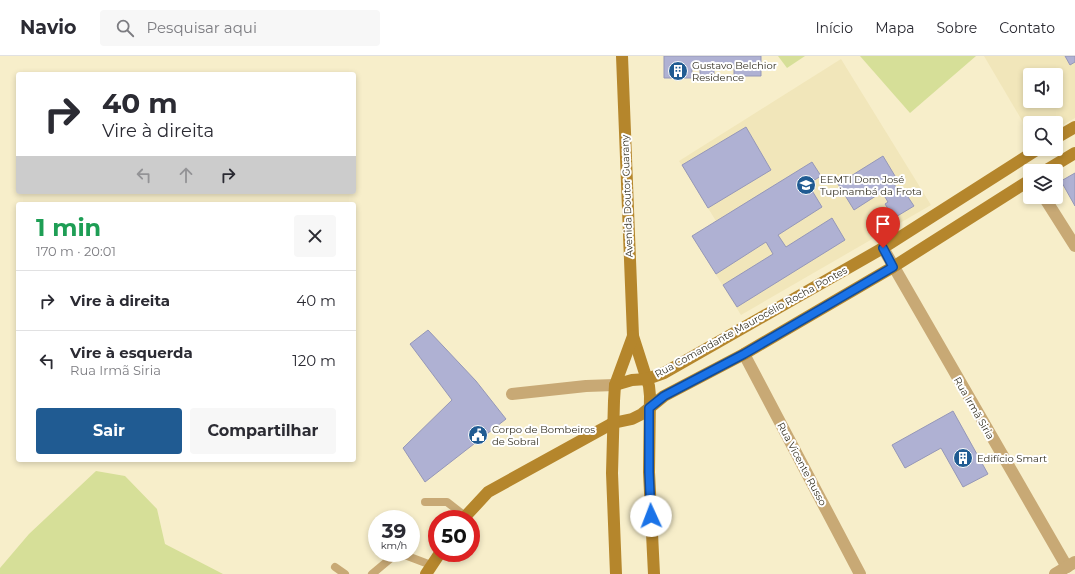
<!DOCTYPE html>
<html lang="pt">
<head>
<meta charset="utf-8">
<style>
	body { margin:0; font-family:Montserrat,sans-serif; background:#f7f7f7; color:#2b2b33; height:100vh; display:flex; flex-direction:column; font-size:15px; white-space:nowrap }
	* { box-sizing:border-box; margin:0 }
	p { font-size:13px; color:#7c7c81 }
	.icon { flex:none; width:22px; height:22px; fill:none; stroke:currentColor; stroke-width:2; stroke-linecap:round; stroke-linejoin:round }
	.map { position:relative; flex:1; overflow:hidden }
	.details { position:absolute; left:16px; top:146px; width:340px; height:260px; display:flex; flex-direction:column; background:#fff; border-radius:4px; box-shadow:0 2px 6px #0003 }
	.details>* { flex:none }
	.top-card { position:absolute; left:16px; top:16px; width:340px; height:122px; border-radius:4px; box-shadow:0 2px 6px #0003; background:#fff; color:#2b2b33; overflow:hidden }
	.buttons { position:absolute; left:1023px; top:12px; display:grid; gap:8px }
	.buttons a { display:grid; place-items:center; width:40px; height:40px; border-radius:4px; background:#fff; box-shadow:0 2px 6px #0003; font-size:20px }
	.speed { position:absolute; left:368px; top:454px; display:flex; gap:8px; font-size:20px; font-weight:700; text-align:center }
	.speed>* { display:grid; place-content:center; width:52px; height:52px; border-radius:50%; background:#fff; box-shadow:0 2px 6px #0003; line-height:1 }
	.speed small { font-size:10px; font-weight:400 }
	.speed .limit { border:6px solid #d22; background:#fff; color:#111 }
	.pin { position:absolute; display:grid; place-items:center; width:34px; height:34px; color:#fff; margin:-41px -17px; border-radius:50% 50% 50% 0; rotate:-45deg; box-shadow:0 0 4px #0007 }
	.pin .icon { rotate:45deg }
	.me { position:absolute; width:44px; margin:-22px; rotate:358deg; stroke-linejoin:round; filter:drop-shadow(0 0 3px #0008) }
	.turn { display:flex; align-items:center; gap:14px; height:84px; padding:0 20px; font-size:18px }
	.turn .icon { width:52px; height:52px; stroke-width:2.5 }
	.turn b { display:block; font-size:28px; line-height:34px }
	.lanes { display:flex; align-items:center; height:38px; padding:0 20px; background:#0003; justify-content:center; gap:20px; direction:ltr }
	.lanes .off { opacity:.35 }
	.round { display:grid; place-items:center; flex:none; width:42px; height:42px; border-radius:4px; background:#f7f7f7 }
	.summary { display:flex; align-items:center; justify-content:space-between; height:68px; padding:0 20px }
	h1 { font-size:24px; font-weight:700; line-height:30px; color:#1e9e55 }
	.primary-button { display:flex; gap:8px; margin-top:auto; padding:8px 20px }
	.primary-button a { flex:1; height:46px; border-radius:4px; background:#205b92; color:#fff; font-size:16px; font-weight:700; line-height:46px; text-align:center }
	.primary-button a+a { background:#f7f7f7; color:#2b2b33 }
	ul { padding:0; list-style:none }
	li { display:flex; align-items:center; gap:12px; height:60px; padding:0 20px; border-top:1px solid #e1e1e2 }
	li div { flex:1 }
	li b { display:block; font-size:15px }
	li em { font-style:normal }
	header { display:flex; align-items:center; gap:24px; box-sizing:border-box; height:56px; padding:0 20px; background:#fff; border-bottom:1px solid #e1e1e2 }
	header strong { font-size:19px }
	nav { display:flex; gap:22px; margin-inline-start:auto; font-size:14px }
	.search { width:280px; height:36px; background:#f7f7f7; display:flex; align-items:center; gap:10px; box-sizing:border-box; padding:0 14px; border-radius:4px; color:#7c7c81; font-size:15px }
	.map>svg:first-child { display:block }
</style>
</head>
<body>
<header>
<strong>Navio</strong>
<div class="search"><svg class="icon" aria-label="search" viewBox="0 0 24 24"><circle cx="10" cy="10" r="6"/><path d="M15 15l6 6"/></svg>Pesquisar aqui</div>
<nav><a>Início</a><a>Mapa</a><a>Sobre</a><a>Contato</a></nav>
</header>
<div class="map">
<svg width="1075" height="518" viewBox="0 0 1075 518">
	<rect width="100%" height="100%" fill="#f7eeca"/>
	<!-- built -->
	<g fill="#f1e6ba" fill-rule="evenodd">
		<path d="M984 0H1075V62L1056 73V67H1030V78ZM1030 19H1056V45H1030Z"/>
		<polygon points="841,3 931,149 741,259 692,180 716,165 679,105"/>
	</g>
	<!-- green -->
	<g fill="#d6df98">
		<polygon points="778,0 805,0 787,12"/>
		<polygon points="860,0 976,0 910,57"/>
		<polygon points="96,415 125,420 157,453 165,488 223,518 0,518 0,512 29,478"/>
	</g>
	<!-- building -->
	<g fill="#afb1d3" stroke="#9597b8">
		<polygon points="664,0 761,0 761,20 734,20 734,9 714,8 714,21 700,21 700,9 692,9 692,22 664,22"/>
		<polygon points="1065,0 1075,0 1075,6 1070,9"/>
		<polygon points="746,71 771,114 708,152 682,109"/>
		<polygon points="883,100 898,125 894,128 902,140 906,138 914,150 894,162 885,148 888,146 882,136 854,154 838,128"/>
		<polygon points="812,106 821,120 808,128 822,151 778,179 786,191 832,162 845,184 737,251 723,229 773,198 766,186 716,218 692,180"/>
		<polygon points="1075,117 1075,150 1061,125"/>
		<polygon points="428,274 476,325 506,363 425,426 403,392 452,344 410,288"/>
		<polygon points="953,355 988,418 963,431 941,392 905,412 892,389"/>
	</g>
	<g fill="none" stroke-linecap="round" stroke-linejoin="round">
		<!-- lane -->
		<g stroke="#c8a975" stroke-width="8">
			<polyline points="425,446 447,446 465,460"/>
			<polyline points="335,511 345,518"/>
			<polyline points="372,518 396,498 402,498 431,509"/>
		</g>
		<!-- street -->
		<g stroke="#c8a975" stroke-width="12">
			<polyline points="1044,141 1075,190"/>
			<polyline points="883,192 1067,511"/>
			<polyline points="744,298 860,518"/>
			<polyline points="512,338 586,330 615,329"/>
			<polyline points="1055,518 1075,506"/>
		</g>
		<!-- secondary -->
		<g stroke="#b5862c" stroke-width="12">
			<polyline points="622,0 633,280 649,330 650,340 649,416 654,518"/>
			<polyline points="1056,82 1075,71"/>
			<polyline points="1045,115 1075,97"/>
			<polyline points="615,329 632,324 647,323 664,317 883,192 1038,93"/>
			<polyline points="463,463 488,436 613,367 632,363 642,358 664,340 744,298 893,211 1030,124"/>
			<polyline points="426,518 440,497"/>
			<polyline points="616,518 612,417 614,345 615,329 633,280"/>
		</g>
	</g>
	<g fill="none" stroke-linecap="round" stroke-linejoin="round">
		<!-- route casing -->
		<g stroke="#114b97" stroke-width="10">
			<polyline id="route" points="651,460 649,416 649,352 664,340 744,298 893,211 883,192"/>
		</g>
		<!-- route -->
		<use href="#route" stroke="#1a73e8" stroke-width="7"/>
	</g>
	<!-- icons -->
	<defs>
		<g id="building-disc" transform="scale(1)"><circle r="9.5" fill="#205b92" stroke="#fff"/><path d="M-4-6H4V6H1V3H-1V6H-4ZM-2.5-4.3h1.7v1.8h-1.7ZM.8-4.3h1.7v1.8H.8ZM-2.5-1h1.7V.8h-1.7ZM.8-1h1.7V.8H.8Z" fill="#fff"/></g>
		<g id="school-disc" transform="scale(1)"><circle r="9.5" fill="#205b92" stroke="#fff"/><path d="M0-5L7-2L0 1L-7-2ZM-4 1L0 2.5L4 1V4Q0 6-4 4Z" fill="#fff"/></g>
		<g id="civic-disc" transform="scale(1)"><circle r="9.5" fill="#205b92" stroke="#fff"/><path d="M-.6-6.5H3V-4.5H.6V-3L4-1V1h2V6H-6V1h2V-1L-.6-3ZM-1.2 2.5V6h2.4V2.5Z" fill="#fff"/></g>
	</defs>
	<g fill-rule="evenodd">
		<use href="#building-disc" x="678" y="15"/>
		<use href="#school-disc" x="806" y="129"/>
		<use href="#civic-disc" x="478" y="379"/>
		<use href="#building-disc" x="963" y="402"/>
	</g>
	<g text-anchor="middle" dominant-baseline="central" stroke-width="4" stroke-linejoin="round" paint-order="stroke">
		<!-- poi labels -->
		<g font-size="10" fill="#332f21" stroke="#fff" text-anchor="start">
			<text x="692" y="9">Gustavo Belchior<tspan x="692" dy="12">Residence</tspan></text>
			<text x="820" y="123">EEMTI Dom José<tspan x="820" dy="12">Tupinambá da Frota</tspan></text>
			<text x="492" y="373">Corpo de Bombeiros<tspan x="492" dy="12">de Sobral</tspan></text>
			<text x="977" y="402">Edifício Smart</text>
		</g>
		<!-- street labels -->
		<g font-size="10" fill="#332f21" stroke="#fff">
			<text transform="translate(627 140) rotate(-92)">Avenida Doutor Guarany</text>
			<text transform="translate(751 266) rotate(-29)">Rua Comandante Maurocélio Rocha Pontes</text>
			<text transform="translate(974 352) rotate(60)">Rua Irmã Siria</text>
			<text transform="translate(802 408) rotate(62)">Rua Vicente Russo</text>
		</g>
	</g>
</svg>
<div class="buttons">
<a><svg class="icon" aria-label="sound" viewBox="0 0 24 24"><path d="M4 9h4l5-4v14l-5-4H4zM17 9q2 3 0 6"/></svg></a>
<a><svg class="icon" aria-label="search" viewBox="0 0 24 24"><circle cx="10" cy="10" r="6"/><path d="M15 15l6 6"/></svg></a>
<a><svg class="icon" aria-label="layers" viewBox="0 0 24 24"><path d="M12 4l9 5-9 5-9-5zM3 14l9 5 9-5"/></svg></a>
</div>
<div class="speed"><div>39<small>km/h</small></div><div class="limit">50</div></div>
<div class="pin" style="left:883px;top:192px;background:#d93025"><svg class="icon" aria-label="arrive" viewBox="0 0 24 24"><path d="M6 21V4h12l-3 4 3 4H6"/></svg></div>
<svg class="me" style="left:651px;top:460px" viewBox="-20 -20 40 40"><circle r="19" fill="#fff"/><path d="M0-13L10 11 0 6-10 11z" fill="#1a73e8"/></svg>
<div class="top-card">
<div class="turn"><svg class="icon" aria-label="right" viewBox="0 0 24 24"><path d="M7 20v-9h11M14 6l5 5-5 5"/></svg><div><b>40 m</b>Vire à direita</div></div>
<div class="lanes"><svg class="icon off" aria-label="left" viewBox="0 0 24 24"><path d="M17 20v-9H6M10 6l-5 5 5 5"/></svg><svg class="icon off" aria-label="ahead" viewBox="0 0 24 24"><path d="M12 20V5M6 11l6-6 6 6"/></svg><svg class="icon" aria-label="right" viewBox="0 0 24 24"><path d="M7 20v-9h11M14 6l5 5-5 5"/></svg></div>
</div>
<section class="details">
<div class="summary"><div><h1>1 min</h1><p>170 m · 20:01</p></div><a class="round"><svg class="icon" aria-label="close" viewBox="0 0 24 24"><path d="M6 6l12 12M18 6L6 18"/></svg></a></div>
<ul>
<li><svg class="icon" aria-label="right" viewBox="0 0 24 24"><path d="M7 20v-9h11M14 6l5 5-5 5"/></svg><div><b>Vire à direita</b></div><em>40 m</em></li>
<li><svg class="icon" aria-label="left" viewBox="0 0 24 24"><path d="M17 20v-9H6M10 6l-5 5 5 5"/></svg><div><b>Vire à esquerda</b><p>Rua Irmã Siria</p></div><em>120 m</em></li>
</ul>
<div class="primary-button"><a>Sair</a><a>Compartilhar</a></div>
</section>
</div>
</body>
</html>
